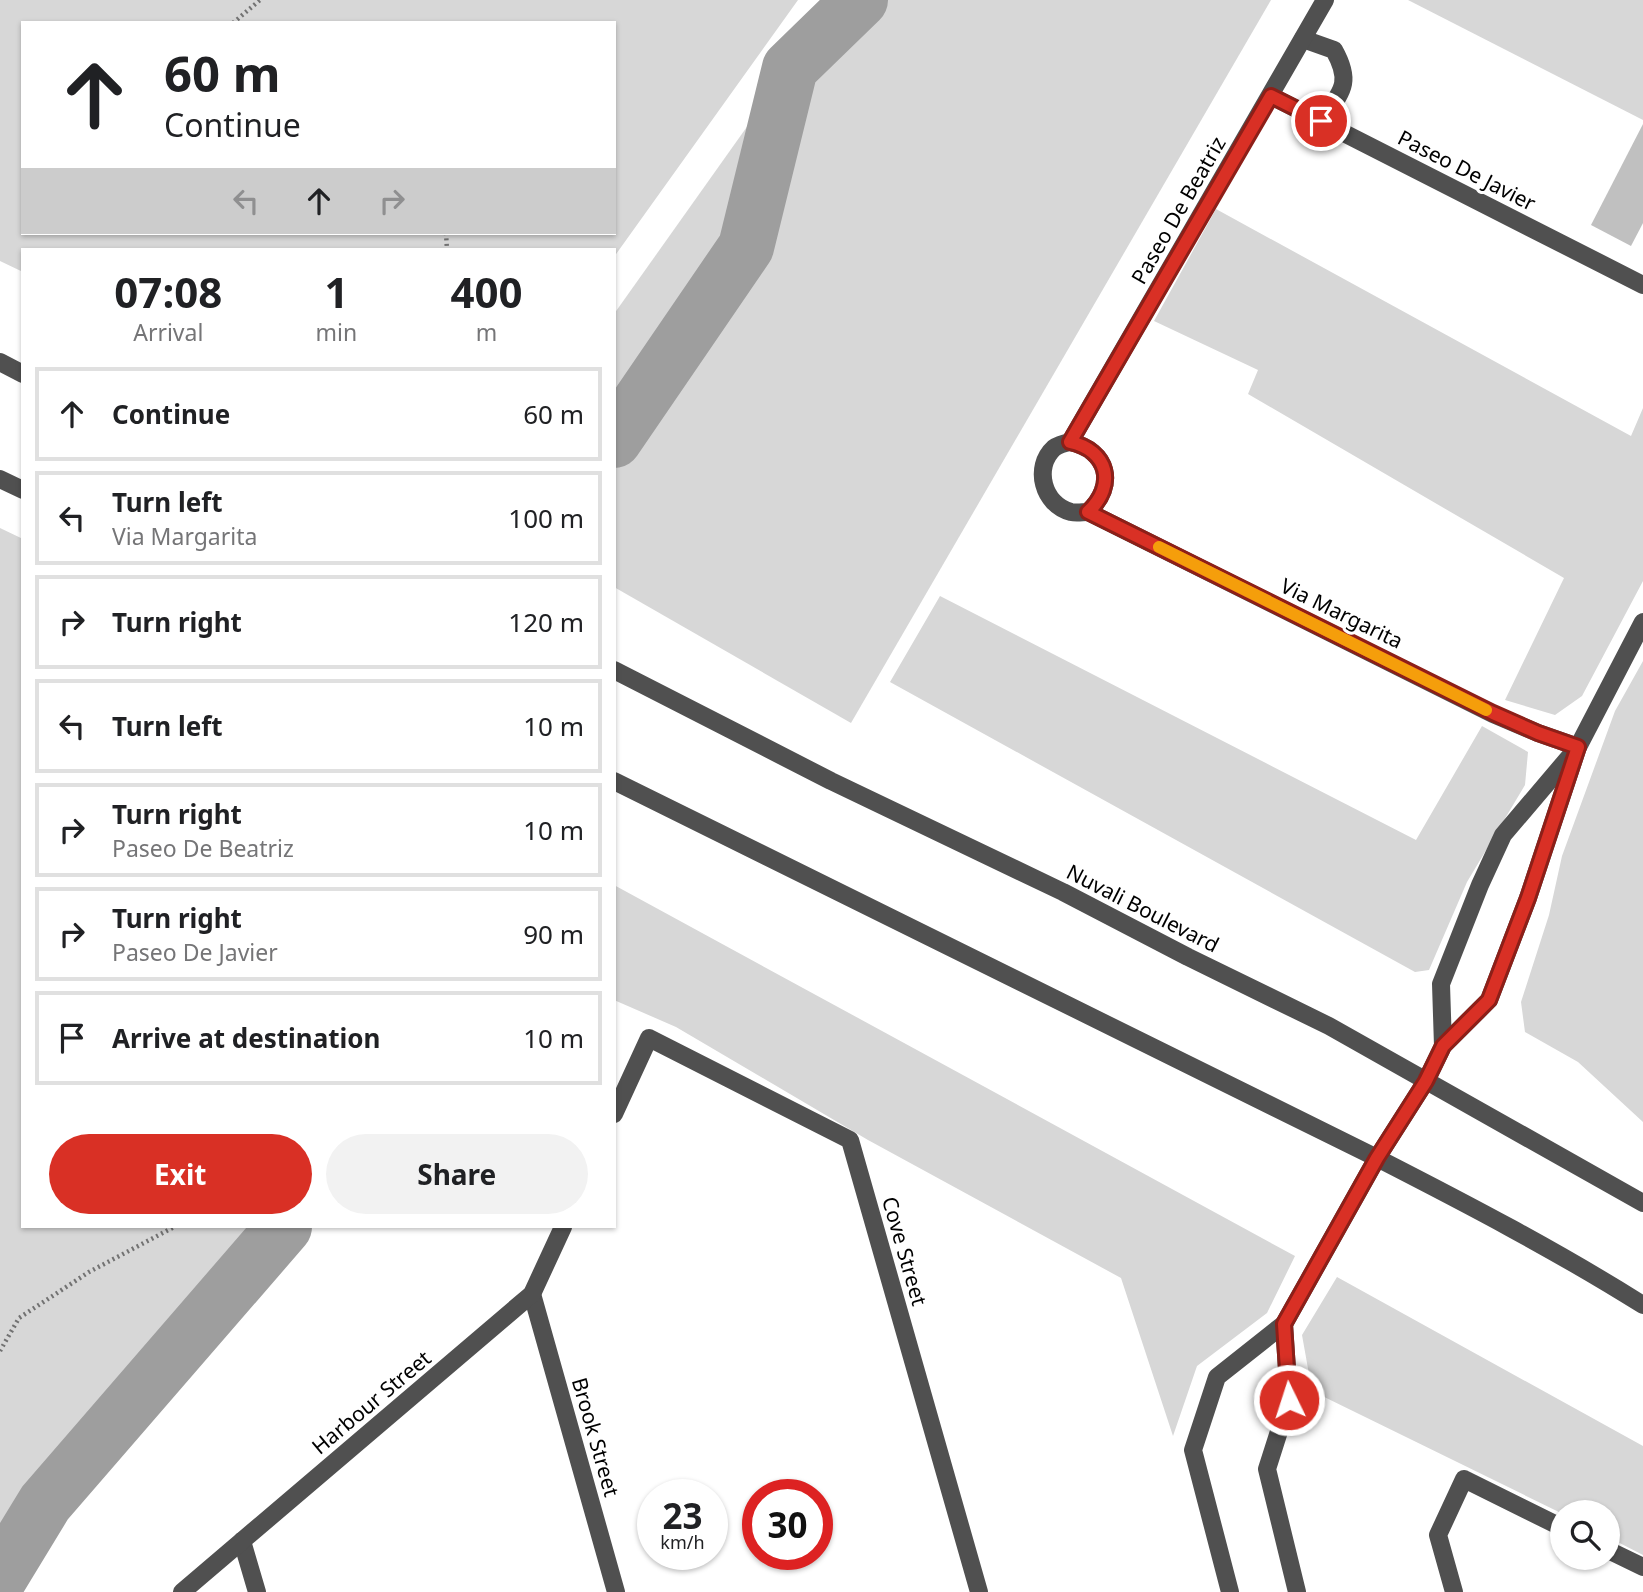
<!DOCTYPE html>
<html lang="en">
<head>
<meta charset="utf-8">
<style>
	body { margin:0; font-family:"Noto Sans",sans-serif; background:#f2f2f2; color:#202124; height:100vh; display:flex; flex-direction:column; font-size:26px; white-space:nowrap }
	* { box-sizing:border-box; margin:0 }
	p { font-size:23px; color:#757577 }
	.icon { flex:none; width:38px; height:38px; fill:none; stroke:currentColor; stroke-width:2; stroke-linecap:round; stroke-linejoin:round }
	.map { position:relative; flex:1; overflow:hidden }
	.drawer { position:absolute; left:21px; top:248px; width:595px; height:980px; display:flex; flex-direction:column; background:#fff; border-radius:0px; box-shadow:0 2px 5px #0004 }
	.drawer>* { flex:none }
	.guide { position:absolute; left:21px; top:21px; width:595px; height:214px; border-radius:0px; box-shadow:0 2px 5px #0004; background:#fff; color:#202124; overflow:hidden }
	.controls { position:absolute; left:1550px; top:1500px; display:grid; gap:14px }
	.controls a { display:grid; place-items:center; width:70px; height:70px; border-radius:50%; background:#fff; box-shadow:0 2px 5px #0004; font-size:35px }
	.speed { position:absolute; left:637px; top:1479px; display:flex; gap:14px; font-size:35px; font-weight:700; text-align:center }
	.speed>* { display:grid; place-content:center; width:91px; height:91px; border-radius:50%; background:#fff; box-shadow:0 2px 5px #0004; line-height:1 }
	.speed small { font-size:18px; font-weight:400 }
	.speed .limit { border:10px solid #d22; background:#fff; color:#111 }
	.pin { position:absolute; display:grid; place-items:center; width:60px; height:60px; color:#fff; margin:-30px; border:4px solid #fff; border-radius:50%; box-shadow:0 2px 7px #0007 }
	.me { position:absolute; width:77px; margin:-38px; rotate:356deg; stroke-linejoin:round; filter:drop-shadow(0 0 5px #0008) }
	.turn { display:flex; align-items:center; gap:24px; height:147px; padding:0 28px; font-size:32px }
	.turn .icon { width:91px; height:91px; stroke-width:2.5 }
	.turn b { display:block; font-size:49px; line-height:60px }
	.lanes { display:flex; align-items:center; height:66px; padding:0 28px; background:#0003; justify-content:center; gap:35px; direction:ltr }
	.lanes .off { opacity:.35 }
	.eta { display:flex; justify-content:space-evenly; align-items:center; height:119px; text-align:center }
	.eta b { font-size:42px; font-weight:700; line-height:49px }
	.action { display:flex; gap:14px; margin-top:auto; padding:14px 28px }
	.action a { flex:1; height:80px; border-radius:42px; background:#d93025; color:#fff; font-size:28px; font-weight:700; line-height:80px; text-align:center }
	.action a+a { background:#f2f2f2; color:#202124 }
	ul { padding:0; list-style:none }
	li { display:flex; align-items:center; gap:21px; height:94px; margin:0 14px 10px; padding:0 14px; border:4px solid #e0e0e0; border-radius:0px }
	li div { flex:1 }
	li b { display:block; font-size:26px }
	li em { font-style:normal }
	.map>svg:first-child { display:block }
</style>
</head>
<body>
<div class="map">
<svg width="1643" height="1592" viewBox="0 0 1643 1592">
	<rect width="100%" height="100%" fill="#fff"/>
	<!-- green -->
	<g fill="#d7d7d7" fill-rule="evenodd">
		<path d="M0 0H798L614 257V250H23V272L0 261ZM23 23H614V233H23Z"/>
		<polygon points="837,0 1271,0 851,723 614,587 614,314"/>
		<polygon points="1408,0 1643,0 1643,120"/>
		<polygon points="1216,209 1631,436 1643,408 1643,581 1582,696 1555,715 1505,700 1564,578 1248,394 1258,370 1154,321"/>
		<polygon points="0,528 23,539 23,1227 284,1227 45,1503 0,1577"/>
		<polygon points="940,596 1416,840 1482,726 1528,752 1525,785 1467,882 1429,970 1415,972 890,682"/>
		<polygon points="1643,661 1643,1122 1578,1062 1525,1032 1521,1002 1549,915 1562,856 1615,711"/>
		<polygon points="614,885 1295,1256 1267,1313 1197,1366 1173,1436 1121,1278 868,1140 676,1027 614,1000"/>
		<polygon points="1337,1277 1643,1446 1643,1555 1608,1537 1608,1512 1563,1512 1563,1514 1312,1391 1302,1335"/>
	</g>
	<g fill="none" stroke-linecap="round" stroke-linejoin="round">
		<!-- river -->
		<g stroke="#9e9e9e" stroke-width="56">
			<polyline points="614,440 746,247 790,68 860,0"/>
			<polyline points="0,1577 45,1503 284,1227"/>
		</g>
	</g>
	<!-- building -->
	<polygon fill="#c0c0c0" points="1643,124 1643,223 1631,246 1591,225"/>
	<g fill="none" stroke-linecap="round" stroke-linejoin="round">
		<!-- path -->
		<g stroke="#727272" stroke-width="4.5" stroke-dasharray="2 3.5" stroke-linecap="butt">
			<polyline points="233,23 260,0"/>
			<polyline points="446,233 447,250"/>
			<polyline points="0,1351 19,1318 89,1272 174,1227"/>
		</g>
		<!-- minor -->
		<g stroke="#505050" stroke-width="18">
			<path d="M1303 39 1334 50C1353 84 1341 92 1321 121"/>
			<polyline points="1271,96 1643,285"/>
			<polyline points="0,362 23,374"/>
			<polyline points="1070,442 1325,0"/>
			<path d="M1070 442C1108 450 1117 485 1088 512 1083 512 1076 513 1071 512 1043 505 1033 467 1054 448 1058 445 1065 443 1070 442Z"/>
			<polyline points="0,479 23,490"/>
			<polyline points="1088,512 1493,714 1538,733 1578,747"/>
			<polyline points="614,670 831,781 1063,892 1188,957 1329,1026 1643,1203"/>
			<path d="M614 781 1377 1158C1467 1204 1557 1251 1643 1305"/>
			<polyline points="1443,1046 1441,984 1480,885 1503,835 1571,755"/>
			<polyline points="614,1114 649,1038 850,1140 979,1592"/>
			<polyline points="532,1294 616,1592"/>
			<polyline points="1284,1324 1289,1400 1267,1469 1297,1592"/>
			<polyline points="242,1541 257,1592"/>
			<polyline points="1608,1550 1643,1567"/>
			<polyline points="182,1592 532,1294 563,1227"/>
			<polyline points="1230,1592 1193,1450 1217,1377 1284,1324 1377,1158 1426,1081 1443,1046 1489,1000 1528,898 1578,747 1643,622"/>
			<polyline points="1454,1592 1438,1535 1464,1479 1563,1528"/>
		</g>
	</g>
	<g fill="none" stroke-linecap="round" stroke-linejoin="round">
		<!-- route casing -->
		<g stroke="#8d1f18" stroke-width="18">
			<path id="route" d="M1289 1400 1284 1324 1377 1158 1426 1081 1443 1046 1489 1000 1528 898 1578 747 1538 733 1493 713 1088 512C1117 485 1108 450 1070 442L1271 96 1321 121"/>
		</g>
		<!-- route -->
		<use href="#route" stroke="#d93025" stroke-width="12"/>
		<!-- slow -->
		<polyline stroke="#f59e0b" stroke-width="12" points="1159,547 1486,710"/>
	</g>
	<g text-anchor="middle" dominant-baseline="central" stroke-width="6" stroke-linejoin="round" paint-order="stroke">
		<!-- street labels -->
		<g font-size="21" fill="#000" stroke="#fff">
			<text transform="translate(1467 170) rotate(27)">Paseo De Javier</text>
			<text transform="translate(1178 210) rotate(-60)">Paseo De Beatriz</text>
			<text transform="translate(1342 613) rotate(26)">Via Margarita</text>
			<text transform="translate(1143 908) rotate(27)">Nuvali Boulevard</text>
			<text transform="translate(905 1251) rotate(74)">Cove Street</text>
			<text transform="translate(371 1402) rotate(-40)">Harbour Street</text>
			<text transform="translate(596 1437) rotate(74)">Brook Street</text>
		</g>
	</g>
</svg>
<div class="controls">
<a><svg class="icon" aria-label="search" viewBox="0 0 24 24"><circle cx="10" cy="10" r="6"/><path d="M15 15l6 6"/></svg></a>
</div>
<div class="speed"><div>23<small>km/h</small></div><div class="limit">30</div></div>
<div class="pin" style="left:1321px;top:121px;background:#d93025"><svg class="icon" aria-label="arrive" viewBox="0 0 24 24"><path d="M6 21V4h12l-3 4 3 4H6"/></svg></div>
<svg class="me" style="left:1289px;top:1400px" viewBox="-20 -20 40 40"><circle r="17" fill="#d93025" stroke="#fff" stroke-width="3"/><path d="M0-11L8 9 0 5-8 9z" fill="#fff"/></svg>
<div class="guide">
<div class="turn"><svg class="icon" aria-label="ahead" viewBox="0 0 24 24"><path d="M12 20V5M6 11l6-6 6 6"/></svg><div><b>60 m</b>Continue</div></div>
<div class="lanes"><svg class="icon off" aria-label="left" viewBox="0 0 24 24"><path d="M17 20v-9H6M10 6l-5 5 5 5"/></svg><svg class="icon" aria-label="ahead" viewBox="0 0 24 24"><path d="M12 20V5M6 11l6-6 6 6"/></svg><svg class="icon off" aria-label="right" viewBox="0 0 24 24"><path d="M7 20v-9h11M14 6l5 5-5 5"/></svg></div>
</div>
<section class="drawer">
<div class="eta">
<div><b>07:08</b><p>Arrival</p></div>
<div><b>1</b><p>min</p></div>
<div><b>400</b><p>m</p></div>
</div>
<ul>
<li><svg class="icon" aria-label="ahead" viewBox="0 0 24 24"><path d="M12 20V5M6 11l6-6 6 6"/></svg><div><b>Continue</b></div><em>60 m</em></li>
<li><svg class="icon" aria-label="left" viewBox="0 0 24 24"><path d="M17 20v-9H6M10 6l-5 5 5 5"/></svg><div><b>Turn left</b><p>Via Margarita</p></div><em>100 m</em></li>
<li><svg class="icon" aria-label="right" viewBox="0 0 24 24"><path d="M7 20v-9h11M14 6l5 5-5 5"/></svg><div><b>Turn right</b></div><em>120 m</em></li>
<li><svg class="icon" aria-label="left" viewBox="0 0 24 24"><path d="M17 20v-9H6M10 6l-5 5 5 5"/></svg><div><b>Turn left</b></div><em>10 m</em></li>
<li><svg class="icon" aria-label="right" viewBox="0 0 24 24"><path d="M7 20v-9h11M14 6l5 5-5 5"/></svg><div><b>Turn right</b><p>Paseo De Beatriz</p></div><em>10 m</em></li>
<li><svg class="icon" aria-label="right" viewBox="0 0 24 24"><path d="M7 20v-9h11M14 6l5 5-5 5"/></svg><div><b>Turn right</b><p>Paseo De Javier</p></div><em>90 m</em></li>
<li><svg class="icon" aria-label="arrive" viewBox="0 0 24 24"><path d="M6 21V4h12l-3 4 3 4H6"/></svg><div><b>Arrive at destination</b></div><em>10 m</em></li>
</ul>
<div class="action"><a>Exit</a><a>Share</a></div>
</section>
</div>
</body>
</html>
